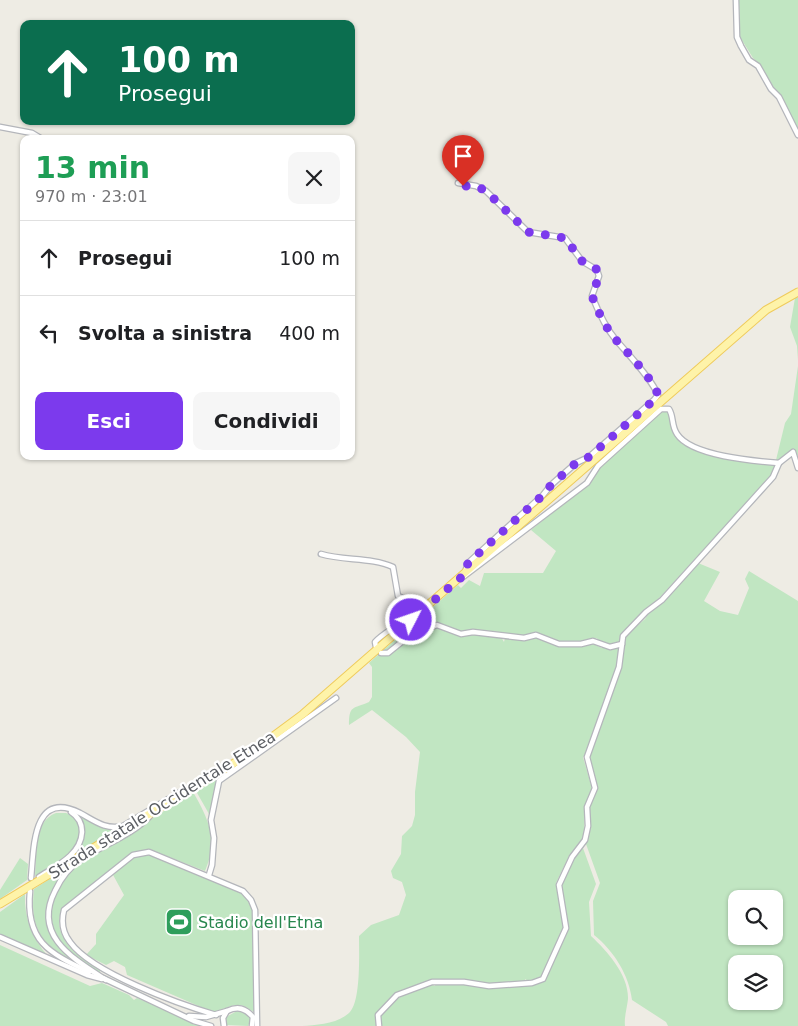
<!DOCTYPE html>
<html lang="it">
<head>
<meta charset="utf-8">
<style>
	body { margin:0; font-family:"DejaVu Sans",sans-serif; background:#f6f6f6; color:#202124; height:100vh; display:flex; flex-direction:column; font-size:19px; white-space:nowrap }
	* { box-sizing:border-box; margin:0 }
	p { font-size:16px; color:#757577 }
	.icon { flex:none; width:28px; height:28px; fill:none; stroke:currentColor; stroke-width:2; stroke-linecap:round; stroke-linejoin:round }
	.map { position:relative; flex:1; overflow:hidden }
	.panel { position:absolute; left:20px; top:135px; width:335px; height:325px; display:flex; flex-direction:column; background:#fff; border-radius:10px; box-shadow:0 1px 4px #0004 }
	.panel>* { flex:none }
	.hud { position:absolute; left:20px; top:20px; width:335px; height:105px; border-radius:10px; box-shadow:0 1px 4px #0004; background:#0b6e4f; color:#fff; overflow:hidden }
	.tools { position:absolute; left:728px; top:890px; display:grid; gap:10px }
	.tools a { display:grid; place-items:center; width:55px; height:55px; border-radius:10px; background:#fff; box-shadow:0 1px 4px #0004; font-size:25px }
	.pin { position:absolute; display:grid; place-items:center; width:42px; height:42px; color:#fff; margin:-51px -21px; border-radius:50% 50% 50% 0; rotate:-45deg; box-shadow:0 0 5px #0007 }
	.pin .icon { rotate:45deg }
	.me { position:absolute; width:55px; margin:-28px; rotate:49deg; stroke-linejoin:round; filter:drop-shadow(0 0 4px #0008) }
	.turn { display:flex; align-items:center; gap:18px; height:105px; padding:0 15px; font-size:22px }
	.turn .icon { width:65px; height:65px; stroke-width:2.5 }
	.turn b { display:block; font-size:35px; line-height:42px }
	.round { display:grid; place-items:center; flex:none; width:52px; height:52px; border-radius:10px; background:#f6f6f6 }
	.summary { display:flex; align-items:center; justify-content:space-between; height:85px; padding:0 15px }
	h1 { font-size:30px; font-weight:700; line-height:38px; color:#1e9e55 }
	.cta { display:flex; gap:10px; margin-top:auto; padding:10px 15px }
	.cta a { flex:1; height:58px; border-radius:10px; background:#7c3aed; color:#fff; font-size:20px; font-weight:700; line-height:58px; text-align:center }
	.cta a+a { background:#f6f6f6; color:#202124 }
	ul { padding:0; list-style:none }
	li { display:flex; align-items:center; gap:15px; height:75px; padding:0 15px; border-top:1px solid #e0e0e0 }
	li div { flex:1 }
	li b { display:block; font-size:19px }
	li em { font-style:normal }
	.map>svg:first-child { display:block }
</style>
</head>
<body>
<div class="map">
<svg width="798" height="1026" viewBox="0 0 798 1026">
	<rect width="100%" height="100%" fill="#eeece4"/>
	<!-- green -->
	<g fill="#c1e6c2" fill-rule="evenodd">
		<polygon points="739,0 798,0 798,128 761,66 753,58 740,37"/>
		<polygon points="798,297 798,360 797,346 790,327 795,298"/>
		<polygon points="798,366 798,457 796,451 789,452 780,460 776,460 785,423 791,414"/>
		<polygon points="663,410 669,411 671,423 682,444 685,443 711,455 776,466 772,475 620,641 611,646 598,642 597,638 586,642 558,642 537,634 526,637 461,633 437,623 408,634 388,652 381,652 458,585 461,588 469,580 480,586 484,573 543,573 556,551 531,530 585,486 604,462"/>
		<path d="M698 563 720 572 704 601 720 611 738 615 749 588 745 579 749 571 798 601V1026H668L666 1022 632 1000C629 975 614 951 594 935L593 901 600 883 586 844 590 825 589 807 597 787 588 760 621 669 626 635 645 619 651 609 666 599ZM736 899H774V936H736ZM736 964H774V1001H736Z"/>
		<path d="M436 626 458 635 468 634 501 637 504 642 505 638 525 640 536 637 555 645 591 643 602 648 620 647 617 668 586 756 583 757 592 788 585 807 584 839 572 855 570 854 556 883 558 884 566 926 540 980 528 981 525 979V981L490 984 442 979 431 981 412 987 382 1008 378 1026H302C317 1025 338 1024 350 1012 361 1000 359 953 359 936L371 925 399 915 406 895 402 882 393 878 391 871 401 854 402 836 412 826 415 815V792L420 752 406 737 372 710 349 725C349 705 353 709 369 702L372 697V667L369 663 379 654 387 655 407 639Z"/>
		<polygon points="219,776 209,814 196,791"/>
		<path d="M193 792C208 818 219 840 205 871L151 850 135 852 63 907C49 936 78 958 101 970L99 973C85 963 68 954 58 939 45 917 54 886 73 869 85 858 101 850 115 842 141 826 167 809 193 792Z"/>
		<path d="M56 813H66L76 818C91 848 56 863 35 876 37 855 33 821 56 813Z"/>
		<path d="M81 817 105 829H119L76 855C83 843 87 831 81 817Z"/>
		<path d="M583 848 596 884 589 902 591 936C607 951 629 975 628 999 627 1008 624 1017 625 1026H381L380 1013C396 997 410 991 430 984L435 986 436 983H464L491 989 492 987 541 982 565 938 568 925 561 886 573 858Z"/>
		<path d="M149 853 240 892 248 899 253 910 254 1012C249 1009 245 1005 239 1005 228 1004 221 1013 210 1011L127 975 125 967 114 961 106 965 86 955 96 944V934L124 895 112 873 132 857Z"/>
		<polygon points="20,858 28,864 27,880 0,899 0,890"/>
		<path d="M65 869C63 875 57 882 54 889 40 917 50 937 70 959 38 943 30 924 34 889Z"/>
		<path d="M25 894C24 918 32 938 48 956L0 935V912Z"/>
		<polygon points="0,945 90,986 102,983 129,995 134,1000 137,998 204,1026 0,1026"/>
		<polygon points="237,1011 242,1011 251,1019 248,1026 226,1025 226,1017"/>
	</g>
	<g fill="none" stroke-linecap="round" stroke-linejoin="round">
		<!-- minor casing -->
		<g stroke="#b4b6bb" stroke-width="7">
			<g id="minor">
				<polyline points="736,0 737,37 741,46 749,60 758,66 771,89 779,97 798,135"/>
				<polyline points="0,127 32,133 42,139"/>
				<path d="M458 183 476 186 486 191 528 232 565 238 582 261 597 270 599 276 592 296C598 311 605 327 616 340 627 353 652 379 658 395L654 400 589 457 576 463 551 485 543 495 468 563 465 572"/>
				<path d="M321 554C344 561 371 557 393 567L398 596 411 601 414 606C408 623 387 629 375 642L376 647"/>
				<path d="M463 577 587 483 598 466 661 409H669C674 417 671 425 677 434 691 456 754 461 779 463"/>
				<polyline points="381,653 388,653 409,636 437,625 461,634 473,632 524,638 536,635 559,644 581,644 593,641 610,647 622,644"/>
				<polyline points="209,875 212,865 214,838 211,820 219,781 336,698"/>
				<path d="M39 877C56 866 81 855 82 832 82 823 79 817 71 812"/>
				<path d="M31 878C34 849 32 789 80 813 95 821 105 830 123 826L180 792 186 791"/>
				<path d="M30 891C25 941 49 953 89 972"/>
				<polyline points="0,937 87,975 102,979"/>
				<polyline points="103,978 194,1021 211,1026"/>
				<path d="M106 980C74 959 32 936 55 891 61 878 69 867 82 859 103 845 132 835 150 816"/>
				<path d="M216 1015C179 1004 92 973 70 942 62 932 61 922 64 910L133 855 149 852 243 891 251 900 255 910 257 1026"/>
				<polyline points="189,1016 206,1017 227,1011"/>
				<path d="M224 1026 223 1018 227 1011C238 1006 245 1008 253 1017L252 1026"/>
				<polyline points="379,1026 378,1015 397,995 432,982 464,982 489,986 532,983 543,979 566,928 559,885 572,857 585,840 588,826 587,807 595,788 587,757 619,667 623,636 646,612 662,600 773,477 779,463 793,452 798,468"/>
			</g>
		</g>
		<!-- primary casing -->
		<g stroke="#efcb5c" stroke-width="9">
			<polyline id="primary" points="0,904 249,754 303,714 766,310 798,292"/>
		</g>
		<!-- minor -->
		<use href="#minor" stroke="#fff" stroke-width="4.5"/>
		<!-- primary -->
		<use href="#primary" stroke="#fef3a9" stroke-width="7"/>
	</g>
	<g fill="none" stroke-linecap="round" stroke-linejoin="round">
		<!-- route -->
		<path stroke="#7c3aed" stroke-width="9" stroke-dasharray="0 16.2" d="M411 620 464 575 468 563 543 495 551 485 576 463 589 457 654 400 658 395C653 379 627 352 616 340 605 327 598 311 592 296L599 276 598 270 582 261 565 238 528 232 486 191 476 186H463"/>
	</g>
	<!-- icons -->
	<defs>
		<g id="stadium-square" transform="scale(1.4375)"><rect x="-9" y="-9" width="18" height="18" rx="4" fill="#2e9e5b" stroke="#fff"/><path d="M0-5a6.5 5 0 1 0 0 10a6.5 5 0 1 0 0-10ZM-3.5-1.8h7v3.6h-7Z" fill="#fff"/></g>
	</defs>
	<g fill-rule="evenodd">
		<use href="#stadium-square" x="179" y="922"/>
	</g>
	<g text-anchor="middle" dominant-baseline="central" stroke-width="4.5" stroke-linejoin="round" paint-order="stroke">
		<!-- street labels -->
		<g font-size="16" fill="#5c5f64" stroke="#fff">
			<text transform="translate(162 805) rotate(-32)">Strada statale Occidentale Etnea</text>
		</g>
		<!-- leisure labels -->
		<g font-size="16" fill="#27864d" stroke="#fff" text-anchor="start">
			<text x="198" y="922">Stadio dell'Etna</text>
		</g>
	</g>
</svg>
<div class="tools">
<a><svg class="icon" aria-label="search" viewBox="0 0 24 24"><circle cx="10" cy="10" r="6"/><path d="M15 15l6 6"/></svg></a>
<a><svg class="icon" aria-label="layers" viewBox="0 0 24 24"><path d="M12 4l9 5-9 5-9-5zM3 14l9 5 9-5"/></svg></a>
</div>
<div class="pin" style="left:463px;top:186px;background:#d93025"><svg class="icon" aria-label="arrive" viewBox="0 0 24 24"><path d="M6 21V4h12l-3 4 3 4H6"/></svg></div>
<svg class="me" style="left:411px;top:620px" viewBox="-20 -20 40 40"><circle r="17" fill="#7c3aed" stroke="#fff" stroke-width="3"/><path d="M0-11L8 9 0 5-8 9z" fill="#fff"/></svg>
<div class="hud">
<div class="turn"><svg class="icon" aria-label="ahead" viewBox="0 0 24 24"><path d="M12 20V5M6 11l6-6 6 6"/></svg><div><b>100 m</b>Prosegui</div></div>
</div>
<section class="panel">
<div class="summary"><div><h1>13 min</h1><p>970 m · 23:01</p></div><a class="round"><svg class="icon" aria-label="close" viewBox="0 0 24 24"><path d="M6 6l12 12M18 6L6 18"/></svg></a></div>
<ul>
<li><svg class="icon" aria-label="ahead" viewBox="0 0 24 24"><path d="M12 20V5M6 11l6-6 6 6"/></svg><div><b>Prosegui</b></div><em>100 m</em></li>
<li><svg class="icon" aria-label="left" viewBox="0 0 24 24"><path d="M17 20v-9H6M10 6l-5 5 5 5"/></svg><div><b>Svolta a sinistra</b></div><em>400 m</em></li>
</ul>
<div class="cta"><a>Esci</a><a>Condividi</a></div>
</section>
</div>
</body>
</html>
